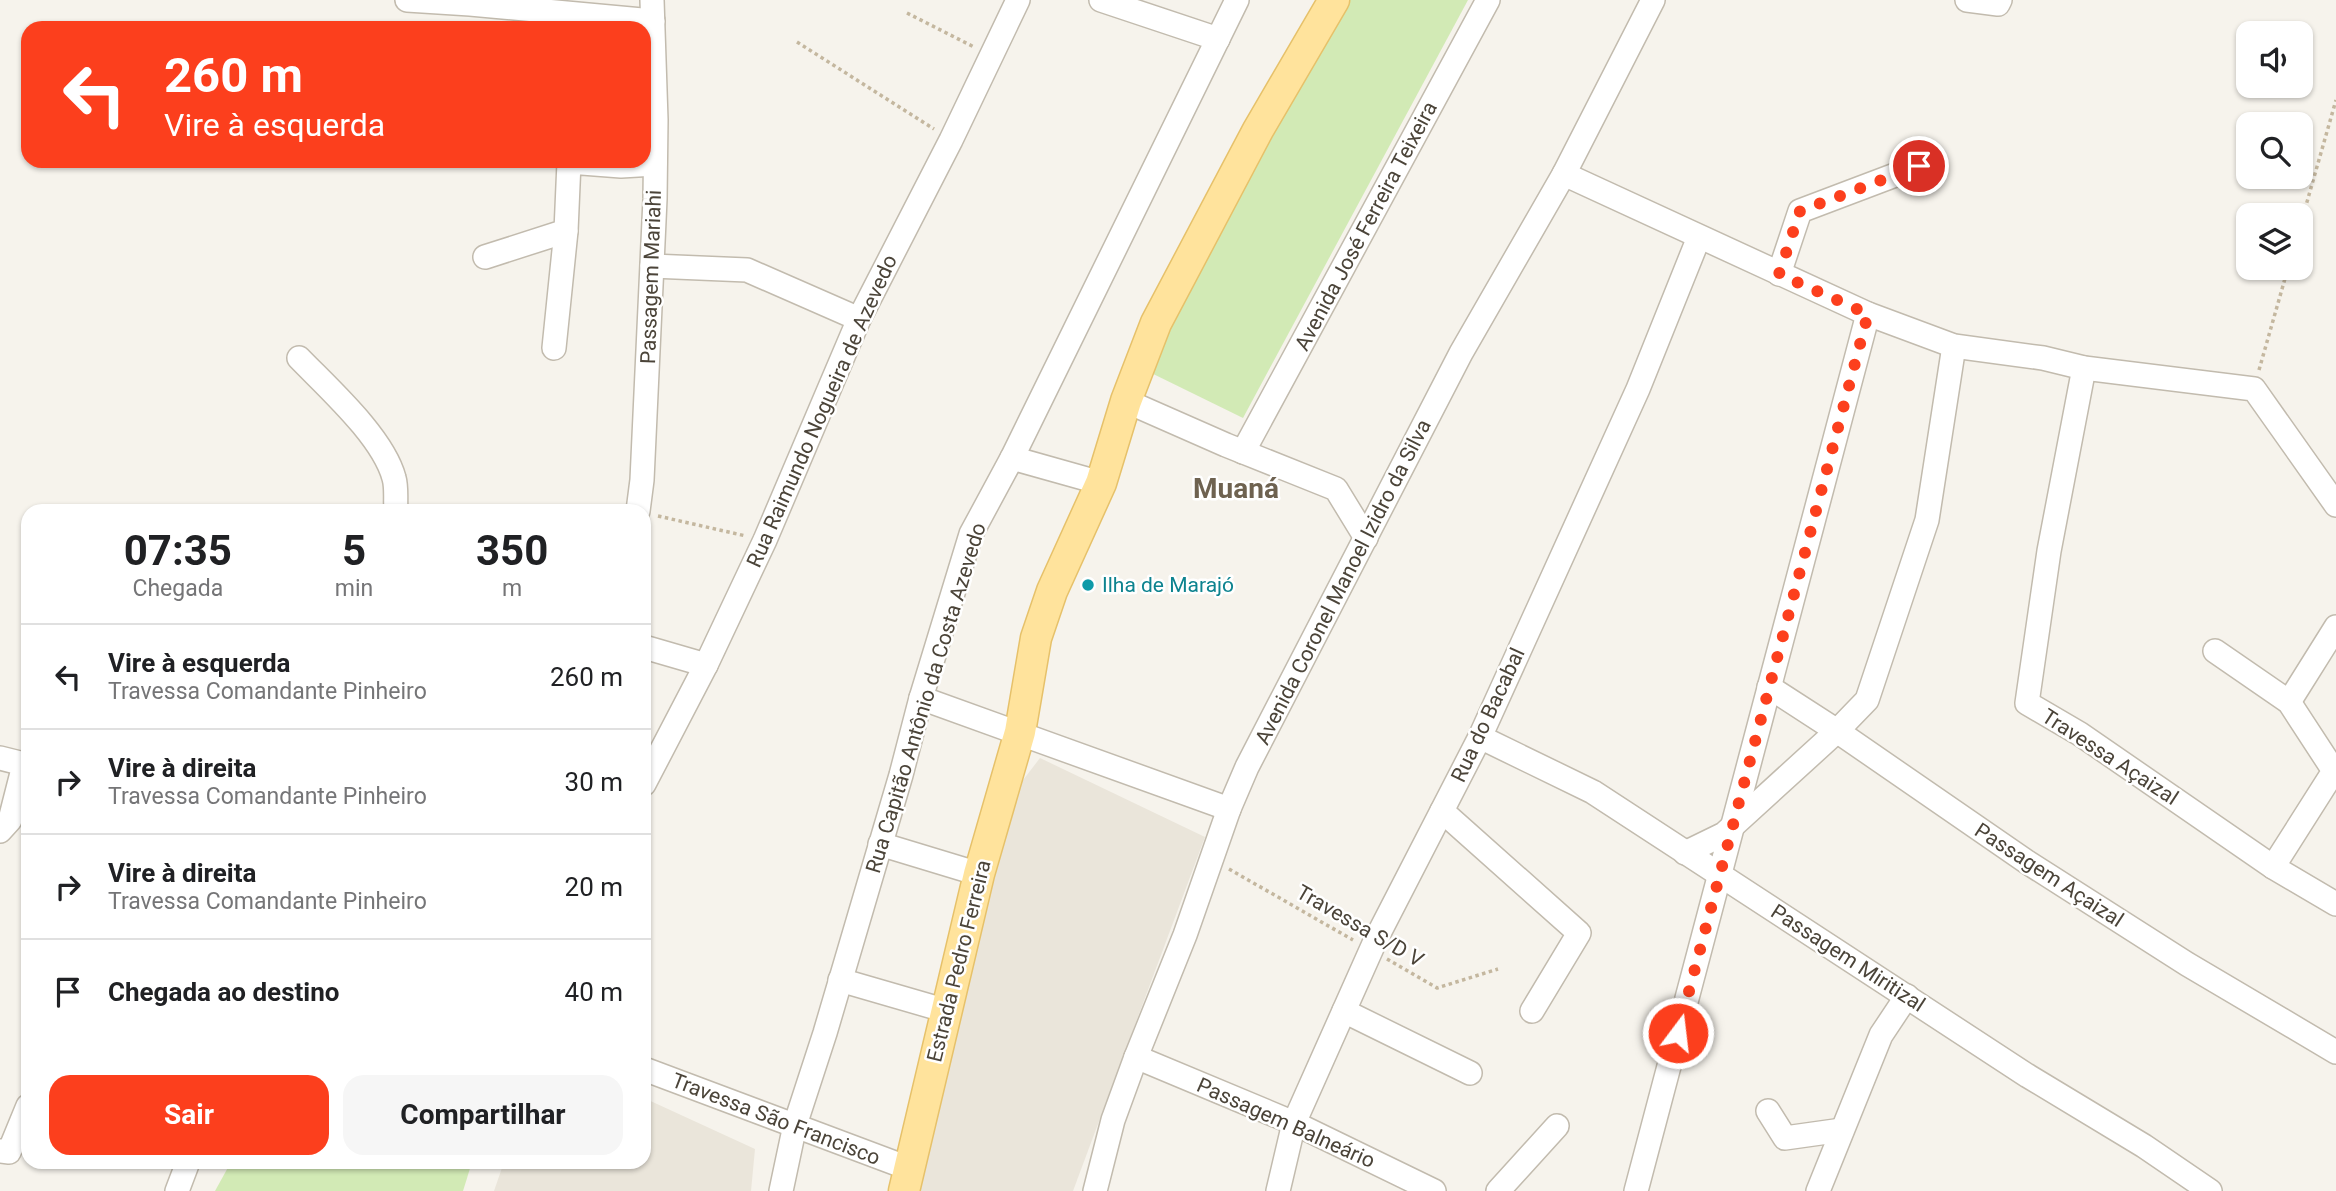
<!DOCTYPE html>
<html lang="pt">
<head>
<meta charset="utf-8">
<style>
	body { margin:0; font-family:Roboto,sans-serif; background:#f6f6f6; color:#202124; height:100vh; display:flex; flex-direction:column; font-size:26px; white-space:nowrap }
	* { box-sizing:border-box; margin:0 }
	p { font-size:23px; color:#757577 }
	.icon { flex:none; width:38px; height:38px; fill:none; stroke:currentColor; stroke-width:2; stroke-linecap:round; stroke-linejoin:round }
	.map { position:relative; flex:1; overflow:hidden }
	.details { position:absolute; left:21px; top:504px; width:630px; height:665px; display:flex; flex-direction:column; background:#fff; border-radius:21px; box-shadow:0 2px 5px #0004 }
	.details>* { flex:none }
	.guide { position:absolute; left:21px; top:21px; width:630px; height:147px; border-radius:21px; box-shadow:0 2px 5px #0004; background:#fc3f1d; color:#fff; overflow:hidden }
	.controls { position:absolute; left:2236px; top:21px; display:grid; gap:14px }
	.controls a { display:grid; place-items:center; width:77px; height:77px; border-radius:14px; background:#fff; box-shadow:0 2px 5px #0004; font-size:35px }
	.pin { position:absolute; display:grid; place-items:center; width:60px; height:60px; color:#fff; margin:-30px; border:4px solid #fff; border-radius:50%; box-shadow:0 2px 7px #0007 }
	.me { position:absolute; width:77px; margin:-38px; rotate:15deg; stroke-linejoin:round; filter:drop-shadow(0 0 5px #0008) }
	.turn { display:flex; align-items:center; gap:24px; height:147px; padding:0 28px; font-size:32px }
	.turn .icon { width:91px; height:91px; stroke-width:2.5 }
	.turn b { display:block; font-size:49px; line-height:60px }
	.eta { display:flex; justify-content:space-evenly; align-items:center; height:119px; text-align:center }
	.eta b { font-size:42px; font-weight:700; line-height:49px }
	.primary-button { display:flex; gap:14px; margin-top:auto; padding:14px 28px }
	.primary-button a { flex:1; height:80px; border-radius:21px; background:#fc3f1d; color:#fff; font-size:28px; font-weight:700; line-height:80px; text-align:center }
	.primary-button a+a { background:#f6f6f6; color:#202124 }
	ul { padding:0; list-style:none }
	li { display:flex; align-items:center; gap:21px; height:105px; padding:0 28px; border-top:2px solid #e0e0e0 }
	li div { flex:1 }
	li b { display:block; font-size:26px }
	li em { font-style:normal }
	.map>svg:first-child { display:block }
</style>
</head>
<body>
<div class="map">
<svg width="2336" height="1191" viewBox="0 0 2336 1191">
	<rect width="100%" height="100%" fill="#f6f3ec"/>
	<!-- residential -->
	<g fill="#eae5da">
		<polygon points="1040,758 1205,837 1073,1191 903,1191 1010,797"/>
		<polygon points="644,1098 755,1149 751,1191 494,1191 504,1162 644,1162"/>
	</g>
	<!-- green -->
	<g fill="#d2eab5">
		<polygon points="1334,0 1468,0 1243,418 1141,368"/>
		<polygon points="231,1162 472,1162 463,1191 215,1191"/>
	</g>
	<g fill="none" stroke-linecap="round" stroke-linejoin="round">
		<!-- minor casing -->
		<g stroke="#c2bbae" stroke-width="26">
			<g id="minor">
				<polyline points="407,0 470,4 653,21"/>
				<polyline points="1101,0 1218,39"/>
				<polyline points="1967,0 1998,4 2000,0"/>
				<polyline points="1564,174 1868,314 1954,346 2043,358 2084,368 2254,389 2336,505"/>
				<polyline points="485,257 566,231 569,162 621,166 655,164"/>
				<polyline points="652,266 747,270 859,319"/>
				<polyline points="1779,274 1800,211 1919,166"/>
				<polyline points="554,348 566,231"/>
				<path d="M299 358C329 389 383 437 394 478 397 488 395 501 396 511"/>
				<polyline points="2084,368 2049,551 2027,703 2080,734 2273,867 2336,904"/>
				<polyline points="1126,401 1226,445 1336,489 1366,538"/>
				<polyline points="1243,452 1488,0"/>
				<polyline points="1012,458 1101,483"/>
				<polyline points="638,511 642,480 655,199 656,120 652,0"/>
				<polyline points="644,647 706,665"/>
				<polyline points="2215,651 2289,702 2334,771 2273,867"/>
				<polyline points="1769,687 1837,731 2027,862 2187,964 2336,1052"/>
				<polyline points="921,698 1229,809"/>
				<polyline points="2289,702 2336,627"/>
				<polyline points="1480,737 1593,792 2028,1076 2144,1146 2210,1191"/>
				<polyline points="0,758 28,765"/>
				<polyline points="644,784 706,665 765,540 859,319 951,140 1018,0"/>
				<polyline points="1442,811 1579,933 1532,1011"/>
				<polyline points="0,831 10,820 24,765"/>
				<polyline points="880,844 979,874"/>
				<polyline points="1685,853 1724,834 1837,731 1867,700 1927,520 1954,346"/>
				<polyline points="840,980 947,1011"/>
				<polyline points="1344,1011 1470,1073"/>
				<polyline points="1136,1057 1294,1123 1434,1191"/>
				<polyline points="644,1069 908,1168"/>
				<polyline points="1768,1111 1785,1138 1842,1130"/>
				<polyline points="0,1151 9,1152 28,1106"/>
				<polyline points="177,1191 188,1162"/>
				<polyline points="781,1191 795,1125 825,1033 901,775 921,698 971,534 1012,458 1237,0"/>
				<polyline points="1095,1191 1113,1120 1136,1057 1185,935 1229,809 1247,767 1461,353 1564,174 1653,0"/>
				<polyline points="1278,1191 1294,1123 1376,939 1480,737 1638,389 1699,237"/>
				<polyline points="1498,1191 1557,1126"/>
				<polyline points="1636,1191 1868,314"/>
				<polyline points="1818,1191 1881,1035 1907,996"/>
			</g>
		</g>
		<!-- major casing -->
		<g stroke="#e6c16a" stroke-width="33">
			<polyline id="major" points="904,1191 979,874 1020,732 1036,638 1052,591 1101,483 1126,401 1156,323 1258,130 1334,0"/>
		</g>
		<!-- path -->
		<g stroke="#c4b79f" stroke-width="3.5" stroke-dasharray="3.5 3.5" stroke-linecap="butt">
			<polyline points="907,13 974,47"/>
			<polyline points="797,42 934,129"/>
			<polyline points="2301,223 2336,100"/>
			<polyline points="2259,370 2288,268"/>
			<polyline points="658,516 746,536"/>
			<polyline points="1229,869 1353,940"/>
			<polyline points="1387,959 1437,988 1498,969"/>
		</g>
		<!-- minor -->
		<use href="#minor" stroke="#fff" stroke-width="23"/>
		<!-- major -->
		<use href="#major" stroke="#ffe39c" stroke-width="30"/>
	</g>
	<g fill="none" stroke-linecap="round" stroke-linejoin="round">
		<!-- route -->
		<polyline stroke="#fc3f1d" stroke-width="12" stroke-dasharray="0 21.6" points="1678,1033 1868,314 1779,274 1800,211 1919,166"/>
	</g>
	<!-- markers -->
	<circle fill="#0f9aa8" stroke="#fff" stroke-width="2.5" cx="1088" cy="585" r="7"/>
	<g text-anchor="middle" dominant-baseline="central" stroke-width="5" stroke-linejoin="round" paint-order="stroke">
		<!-- street labels -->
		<g font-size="21" fill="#4b4439" stroke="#fff">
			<text transform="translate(1366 226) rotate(-62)">Avenida José Ferreira Teixeira</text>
			<text transform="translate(651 277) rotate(-88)">Passagem Mariahi</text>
			<text transform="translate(822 411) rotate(-66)">Rua Raimundo Nogueira de Azevedo</text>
			<text transform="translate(1343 582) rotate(-63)">Avenida Coronel Manoel Izidro da Silva</text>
			<text transform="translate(926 698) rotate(-73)">Rua Capitão Antônio da Costa Azevedo</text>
			<text transform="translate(1488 715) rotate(-65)">Rua do Bacabal</text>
			<text transform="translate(2110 757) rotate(33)">Travessa Açaizal</text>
			<text transform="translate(2049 875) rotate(33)">Passagem Açaizal</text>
			<text transform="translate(1360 926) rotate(30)">Travessa S/D V</text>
			<text transform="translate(1848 958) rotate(33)">Passagem Miritizal</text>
			<text transform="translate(959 961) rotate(-76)">Estrada Pedro Ferreira</text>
			<text transform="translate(776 1119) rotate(21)">Travessa São Francisco</text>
			<text transform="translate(1286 1123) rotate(24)">Passagem Balneário</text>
		</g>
		<!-- culture labels -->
		<g font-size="21" fill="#0d838f" stroke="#fff" text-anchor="start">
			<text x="1102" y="585">Ilha de Marajó</text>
		</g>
		<!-- district labels -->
		<g font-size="28" font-weight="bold" fill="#6e6250" stroke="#fff">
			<text x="1236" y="488">Muaná</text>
		</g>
	</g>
</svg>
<div class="controls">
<a><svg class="icon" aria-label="sound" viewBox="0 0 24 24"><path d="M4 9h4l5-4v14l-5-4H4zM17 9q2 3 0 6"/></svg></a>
<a><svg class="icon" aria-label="search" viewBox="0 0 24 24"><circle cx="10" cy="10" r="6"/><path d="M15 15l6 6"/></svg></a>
<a><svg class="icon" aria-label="layers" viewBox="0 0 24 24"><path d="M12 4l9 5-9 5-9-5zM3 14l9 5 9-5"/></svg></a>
</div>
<div class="pin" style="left:1919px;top:166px;background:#d93025"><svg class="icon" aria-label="arrive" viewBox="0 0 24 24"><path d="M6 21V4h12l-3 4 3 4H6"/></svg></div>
<svg class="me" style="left:1678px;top:1033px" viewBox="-20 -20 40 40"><circle r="17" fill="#fc3f1d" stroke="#fff" stroke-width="3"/><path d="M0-11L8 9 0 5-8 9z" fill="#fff"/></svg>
<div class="guide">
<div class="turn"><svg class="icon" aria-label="left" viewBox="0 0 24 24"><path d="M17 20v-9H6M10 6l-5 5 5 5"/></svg><div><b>260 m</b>Vire à esquerda</div></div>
</div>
<section class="details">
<div class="eta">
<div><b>07:35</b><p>Chegada</p></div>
<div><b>5</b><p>min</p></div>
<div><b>350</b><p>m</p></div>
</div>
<ul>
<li><svg class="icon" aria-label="left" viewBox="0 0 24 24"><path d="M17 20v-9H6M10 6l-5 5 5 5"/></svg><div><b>Vire à esquerda</b><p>Travessa Comandante Pinheiro</p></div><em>260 m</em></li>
<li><svg class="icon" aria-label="right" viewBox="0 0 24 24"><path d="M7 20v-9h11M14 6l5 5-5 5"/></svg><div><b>Vire à direita</b><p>Travessa Comandante Pinheiro</p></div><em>30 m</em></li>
<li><svg class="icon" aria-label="right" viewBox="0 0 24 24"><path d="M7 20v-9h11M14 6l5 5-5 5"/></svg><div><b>Vire à direita</b><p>Travessa Comandante Pinheiro</p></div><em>20 m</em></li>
<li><svg class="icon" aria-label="arrive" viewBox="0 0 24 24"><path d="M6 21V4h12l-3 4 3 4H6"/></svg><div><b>Chegada ao destino</b></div><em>40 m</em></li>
</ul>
<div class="primary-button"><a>Sair</a><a>Compartilhar</a></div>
</section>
</div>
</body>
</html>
